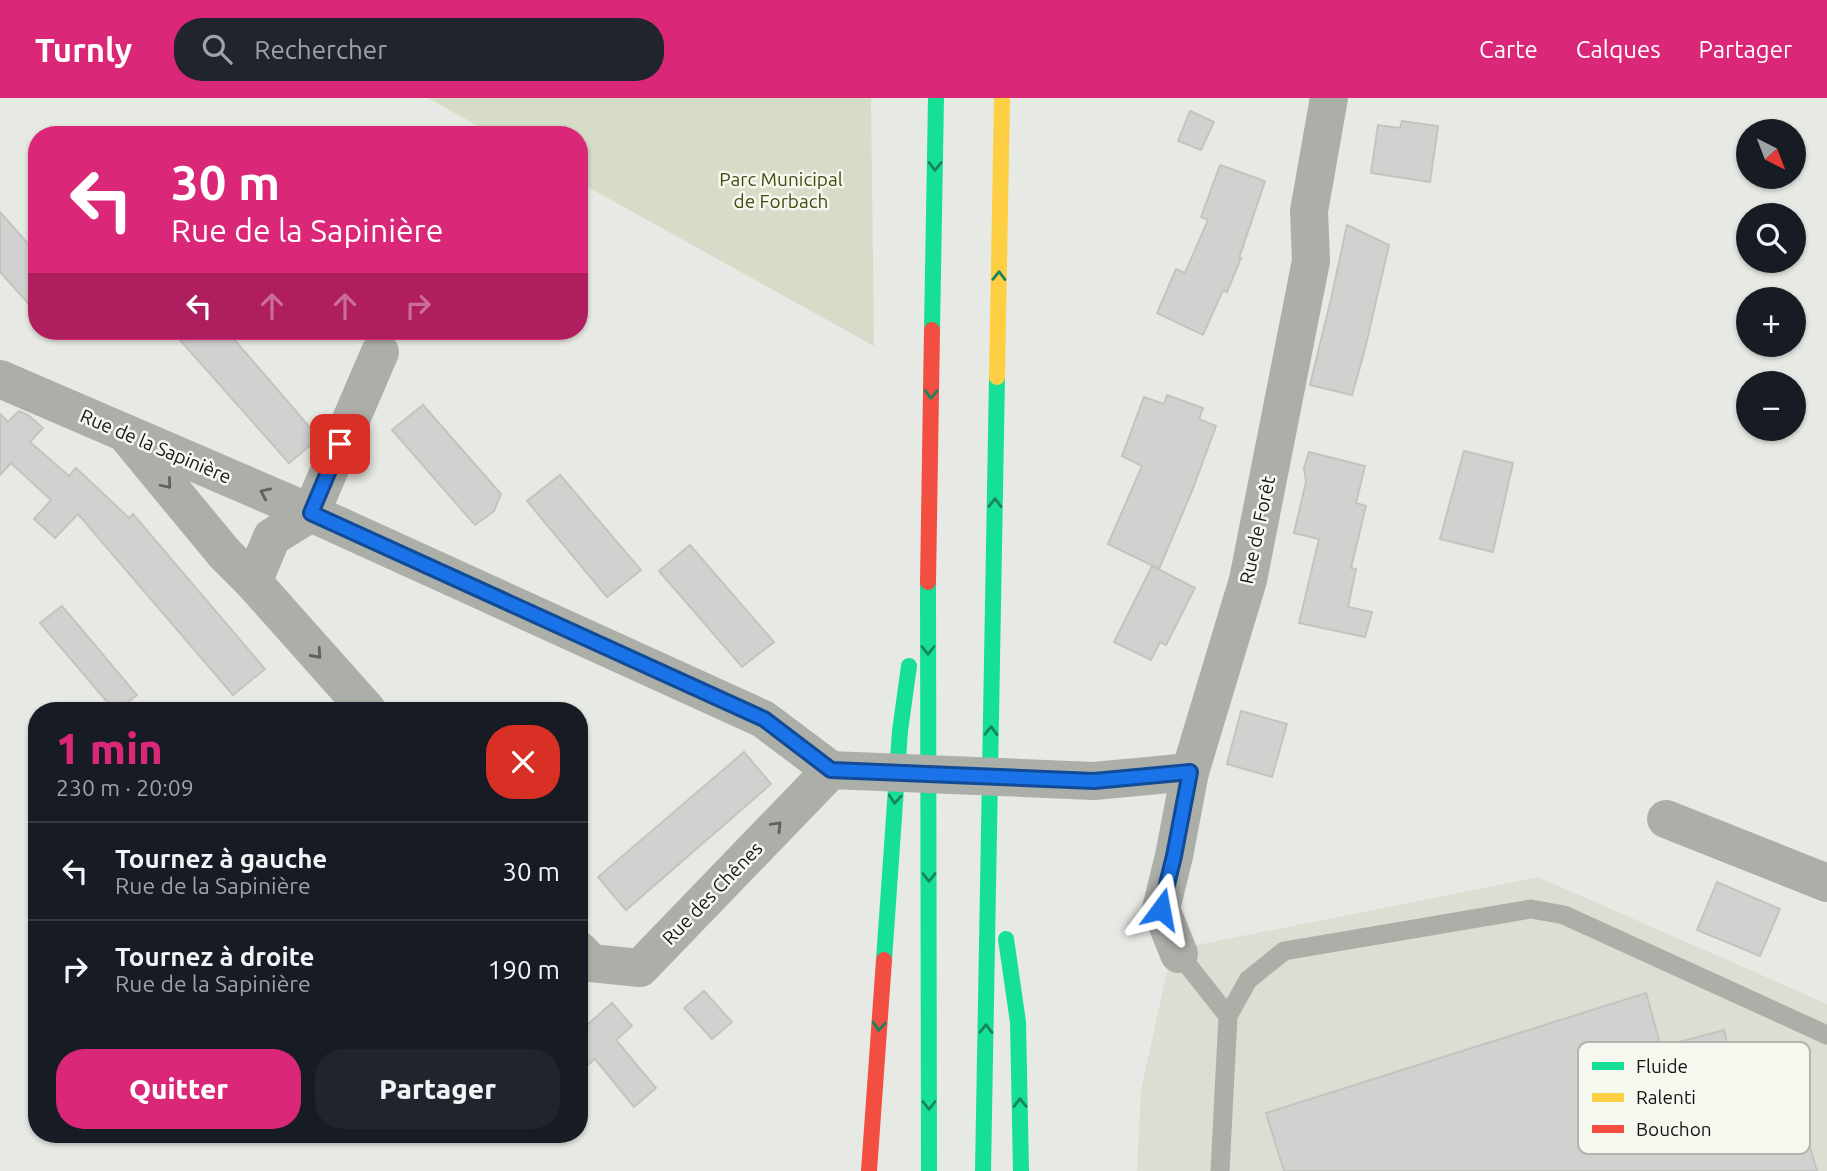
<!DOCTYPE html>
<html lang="fr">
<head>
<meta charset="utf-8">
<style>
	body { margin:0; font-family:Ubuntu,sans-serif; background:#20242c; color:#f1f3f6; height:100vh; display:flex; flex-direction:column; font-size:26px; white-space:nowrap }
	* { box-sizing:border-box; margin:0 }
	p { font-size:23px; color:#9ea1a6 }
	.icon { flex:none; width:38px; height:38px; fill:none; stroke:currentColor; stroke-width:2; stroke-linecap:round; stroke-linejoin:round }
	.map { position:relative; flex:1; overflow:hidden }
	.details { position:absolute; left:28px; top:604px; width:560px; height:441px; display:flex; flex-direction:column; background:#171b24; border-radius:28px; box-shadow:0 2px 5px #0004 }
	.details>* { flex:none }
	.guide { position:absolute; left:28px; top:28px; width:560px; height:214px; border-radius:28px; box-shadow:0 2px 5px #0004; background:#db2777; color:#fff; overflow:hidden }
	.needle { width:46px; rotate:138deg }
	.controls { position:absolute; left:1736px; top:21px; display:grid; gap:14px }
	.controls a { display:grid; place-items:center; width:70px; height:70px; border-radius:50%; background:#171b24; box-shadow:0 2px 5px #0004; font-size:35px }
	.pin { position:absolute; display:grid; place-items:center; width:60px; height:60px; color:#fff; margin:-30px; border-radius:14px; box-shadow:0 4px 10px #0006 }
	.me { position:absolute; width:77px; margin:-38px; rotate:13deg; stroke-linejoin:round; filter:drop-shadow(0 0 5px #0008) }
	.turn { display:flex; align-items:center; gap:24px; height:147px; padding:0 28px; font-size:32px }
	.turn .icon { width:91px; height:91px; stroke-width:2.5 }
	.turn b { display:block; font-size:49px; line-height:60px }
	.lanes { display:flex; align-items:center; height:66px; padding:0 28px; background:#0003; justify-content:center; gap:35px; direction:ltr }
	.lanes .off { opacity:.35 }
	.round { display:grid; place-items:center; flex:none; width:74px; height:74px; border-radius:28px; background:#20242c }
	.summary { display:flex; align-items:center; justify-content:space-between; height:119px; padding:0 28px }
	h1 { font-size:42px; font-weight:800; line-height:52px; color:#db2777 }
	.cta { display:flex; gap:14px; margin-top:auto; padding:14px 28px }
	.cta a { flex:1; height:80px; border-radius:28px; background:#db2777; color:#fff; font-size:28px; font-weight:800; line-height:80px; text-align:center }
	.cta a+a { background:#20242c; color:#f1f3f6 }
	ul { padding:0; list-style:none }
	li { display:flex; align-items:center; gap:21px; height:98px; padding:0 28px; border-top:2px solid #363941 }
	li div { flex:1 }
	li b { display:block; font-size:26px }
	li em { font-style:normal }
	header { display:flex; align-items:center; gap:42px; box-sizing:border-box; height:98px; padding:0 35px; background:#db2777; color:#fff }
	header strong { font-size:33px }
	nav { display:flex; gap:38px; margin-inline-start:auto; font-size:24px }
	.search { width:490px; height:63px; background:#20242c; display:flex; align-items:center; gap:18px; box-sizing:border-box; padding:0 24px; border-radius:28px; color:#9ea1a6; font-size:26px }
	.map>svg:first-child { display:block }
</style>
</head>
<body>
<header>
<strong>Turnly</strong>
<div class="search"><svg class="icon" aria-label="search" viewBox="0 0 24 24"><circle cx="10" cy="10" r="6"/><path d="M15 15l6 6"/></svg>Rechercher</div>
<nav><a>Carte</a><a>Calques</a><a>Partager</a></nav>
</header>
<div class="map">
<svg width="1827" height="1073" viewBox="0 0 1827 1073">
	<rect width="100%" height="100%" fill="#e7e9e4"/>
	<!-- built -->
	<polygon fill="#dbded3" points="1538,779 1827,906 1827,1073 1137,1073 1141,992 1168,869 1192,848"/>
	<!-- green -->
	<polygon fill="#d6dcc7" points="428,0 871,0 874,248 579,84 579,37 494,37"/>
	<!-- building -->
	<g fill="#d1d2cf" stroke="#c3c4c0" stroke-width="2">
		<polygon points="1190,13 1214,24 1201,52 1178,43"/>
		<polygon points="1402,23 1438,28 1430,84 1371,75 1378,27 1400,30"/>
		<polygon points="1220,67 1265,83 1239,160 1241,160 1227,194 1223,192 1203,237 1157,215 1176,171 1185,175 1208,122 1201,119"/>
		<polygon points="0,114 37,156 37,215 0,174"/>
		<polygon points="1347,127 1389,147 1365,251 1352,297 1310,287 1331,201"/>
		<polygon points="172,233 227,233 319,340 289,365"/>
		<polygon points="1167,297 1203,310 1199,321 1216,328 1192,393 1159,471 1108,446 1142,368 1122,358 1144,299 1164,306"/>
		<polygon points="423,307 501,396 494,413 475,427 392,332"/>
		<polygon points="19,313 28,317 43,330 30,344 69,378 76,370 129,420 133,416 265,571 233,597 78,416 55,440 34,421 51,402 11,365 0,377 0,316 8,324"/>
		<polygon points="1464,353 1513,365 1493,454 1440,441"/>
		<polygon points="1309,354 1365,368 1356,405 1366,408 1351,470 1356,471 1348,509 1372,514 1365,539 1299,525 1319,441 1294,435 1306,384 1304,370"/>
		<polygon points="560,377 641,472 607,499 527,403"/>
		<polygon points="690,447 774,544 742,569 659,473"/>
		<polygon points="1152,468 1195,490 1166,547 1160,544 1151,562 1114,544"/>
		<polygon points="62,508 137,597 118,612 114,612 40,525"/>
		<polygon points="1241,613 1287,626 1272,679 1227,666"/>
		<polygon points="744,654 771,686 626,812 598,779"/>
		<polygon points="1717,784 1780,811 1760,858 1697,832"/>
		<polygon points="704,893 732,924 712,941 684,910"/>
		<polygon points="1646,895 1661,949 1724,932 1739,993 1750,1028 1799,1013 1817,1073 1284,1073 1266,1015"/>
		<polygon points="612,905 632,928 616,942 656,990 634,1009 595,961 579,974 579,934"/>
	</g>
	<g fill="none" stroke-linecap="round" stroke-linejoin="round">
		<!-- lane -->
		<g stroke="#acaea8" stroke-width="19">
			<polyline points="1179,856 1228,918"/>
			<polyline points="1220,1073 1228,918 1248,882 1284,853 1531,811 1564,817 1827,937"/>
		</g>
		<!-- street -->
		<g stroke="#acaea8" stroke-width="38">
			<polyline points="0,281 311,415 763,621 831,672 640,870 591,865 579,852"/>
			<polyline points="129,340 224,455 253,484 367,612"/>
			<polyline points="253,484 272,439 311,415 380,254"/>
			<polyline points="1094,683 1190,674"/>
			<polyline points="1666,721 1827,785"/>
			<polyline points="1179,856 1161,811 1174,758 1190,674 1248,482 1311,163 1309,113 1329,0"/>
		</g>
		<!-- fast -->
		<g stroke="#16e098" stroke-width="16">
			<polyline points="932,232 936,0"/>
			<polyline points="928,484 929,1073"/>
			<polyline points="1006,841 1018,924 1021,1073"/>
			<polyline points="884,862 900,633 909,568"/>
			<polyline points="983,1073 997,279"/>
		</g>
		<!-- slow -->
		<polyline stroke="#ffcf43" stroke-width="16" points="997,279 1002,0"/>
		<!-- jam -->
		<g stroke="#f24e42" stroke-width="16">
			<polyline points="928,484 932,232"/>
			<polyline points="869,1073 884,862"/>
		</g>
		<!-- street-bridge -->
		<polyline stroke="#acaea8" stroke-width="38" points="831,672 1094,683"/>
	</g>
	<!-- one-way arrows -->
	<defs><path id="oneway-chevron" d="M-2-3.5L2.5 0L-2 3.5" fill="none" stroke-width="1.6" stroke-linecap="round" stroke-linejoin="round" transform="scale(1.75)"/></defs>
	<g stroke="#16855c">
		<use href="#oneway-chevron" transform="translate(935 68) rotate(91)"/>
		<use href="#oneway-chevron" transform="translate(999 178) rotate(-89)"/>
		<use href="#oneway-chevron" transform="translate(931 296) rotate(91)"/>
		<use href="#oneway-chevron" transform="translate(995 405) rotate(-89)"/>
		<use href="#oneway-chevron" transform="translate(928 552) rotate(90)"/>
		<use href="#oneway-chevron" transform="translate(991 633) rotate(-89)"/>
		<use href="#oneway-chevron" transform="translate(895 701) rotate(94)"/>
		<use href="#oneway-chevron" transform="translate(929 779) rotate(90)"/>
		<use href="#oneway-chevron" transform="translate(879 928) rotate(94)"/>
		<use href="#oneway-chevron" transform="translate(986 931) rotate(-89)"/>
		<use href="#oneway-chevron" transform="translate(1020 1005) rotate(-91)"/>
		<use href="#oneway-chevron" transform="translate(929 1007) rotate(90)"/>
	</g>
	<g stroke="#60625e">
		<use href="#oneway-chevron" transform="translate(167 386) rotate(50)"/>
		<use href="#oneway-chevron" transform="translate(265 395) rotate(-156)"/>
		<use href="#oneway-chevron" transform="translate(317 556) rotate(48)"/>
		<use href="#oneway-chevron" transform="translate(777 728) rotate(-46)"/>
	</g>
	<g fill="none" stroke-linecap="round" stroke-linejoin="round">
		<!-- route casing -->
		<g stroke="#114b97" stroke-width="18">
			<polyline id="route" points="340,346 311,415 764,621 831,672 1094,683 1190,674 1174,758 1161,811"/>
		</g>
		<!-- route -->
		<use href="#route" stroke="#1a73e8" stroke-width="12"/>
	</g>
	<g text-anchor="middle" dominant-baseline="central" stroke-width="5" stroke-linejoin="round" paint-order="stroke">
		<!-- park labels -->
		<g font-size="19" fill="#414d0f" stroke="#f5f8ef">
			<text x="781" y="81">Parc Municipal<tspan x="781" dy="22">de Forbach</tspan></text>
		</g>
		<!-- street labels -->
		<g font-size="19" fill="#151613" stroke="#f5f8ef">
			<text transform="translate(156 348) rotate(23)">Rue de la Sapinière</text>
			<text transform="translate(1257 432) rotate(-78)">Rue de Forêt</text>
			<text transform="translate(712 795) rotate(-46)">Rue des Chênes</text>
		</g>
	</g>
	<!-- legend -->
	<rect x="1578" y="944" width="232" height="112" rx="10" fill="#f5f8ef" stroke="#b2b4ad" stroke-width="2"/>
	<rect x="1592" y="964" width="32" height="8" fill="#16e098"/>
	<rect x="1592" y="995" width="32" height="9" fill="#ffcf43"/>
	<rect x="1592" y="1027" width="32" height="8" fill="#f24e42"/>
	<g font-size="19" fill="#151613">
		<text x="1636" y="975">Fluide</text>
		<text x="1636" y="1006">Ralenti</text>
		<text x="1636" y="1038">Bouchon</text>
	</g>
</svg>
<div class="controls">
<a><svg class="needle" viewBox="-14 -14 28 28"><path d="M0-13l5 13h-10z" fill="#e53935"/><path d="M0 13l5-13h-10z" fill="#9ea1a6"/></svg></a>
<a><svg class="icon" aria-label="search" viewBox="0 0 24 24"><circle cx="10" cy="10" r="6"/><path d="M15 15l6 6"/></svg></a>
<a>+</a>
<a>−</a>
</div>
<div class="pin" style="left:340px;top:346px;background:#d93025"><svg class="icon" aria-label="arrive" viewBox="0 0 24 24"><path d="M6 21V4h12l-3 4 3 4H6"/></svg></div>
<svg class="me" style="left:1161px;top:811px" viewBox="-20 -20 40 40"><path d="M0-17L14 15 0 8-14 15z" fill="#1a73e8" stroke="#fff" stroke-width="4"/></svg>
<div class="guide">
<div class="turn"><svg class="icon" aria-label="left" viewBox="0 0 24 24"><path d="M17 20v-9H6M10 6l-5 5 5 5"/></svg><div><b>30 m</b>Rue de la Sapinière</div></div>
<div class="lanes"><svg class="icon" aria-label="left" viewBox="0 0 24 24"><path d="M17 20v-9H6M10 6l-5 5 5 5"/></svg><svg class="icon off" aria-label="ahead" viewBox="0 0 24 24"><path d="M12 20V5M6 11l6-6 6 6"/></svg><svg class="icon off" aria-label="ahead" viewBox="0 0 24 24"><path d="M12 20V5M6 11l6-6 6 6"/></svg><svg class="icon off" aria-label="right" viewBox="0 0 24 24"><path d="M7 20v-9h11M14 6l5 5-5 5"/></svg></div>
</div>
<section class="details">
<div class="summary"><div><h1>1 min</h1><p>230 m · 20:09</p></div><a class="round" style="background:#d93025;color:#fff"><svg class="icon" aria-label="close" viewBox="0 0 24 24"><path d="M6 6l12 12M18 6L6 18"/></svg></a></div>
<ul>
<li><svg class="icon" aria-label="left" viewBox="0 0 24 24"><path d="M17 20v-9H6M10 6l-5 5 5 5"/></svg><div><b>Tournez à gauche</b><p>Rue de la Sapinière</p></div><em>30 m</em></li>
<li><svg class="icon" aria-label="right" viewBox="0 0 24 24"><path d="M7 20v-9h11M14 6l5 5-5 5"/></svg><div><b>Tournez à droite</b><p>Rue de la Sapinière</p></div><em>190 m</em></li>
</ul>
<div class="cta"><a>Quitter</a><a>Partager</a></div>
</section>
</div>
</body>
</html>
